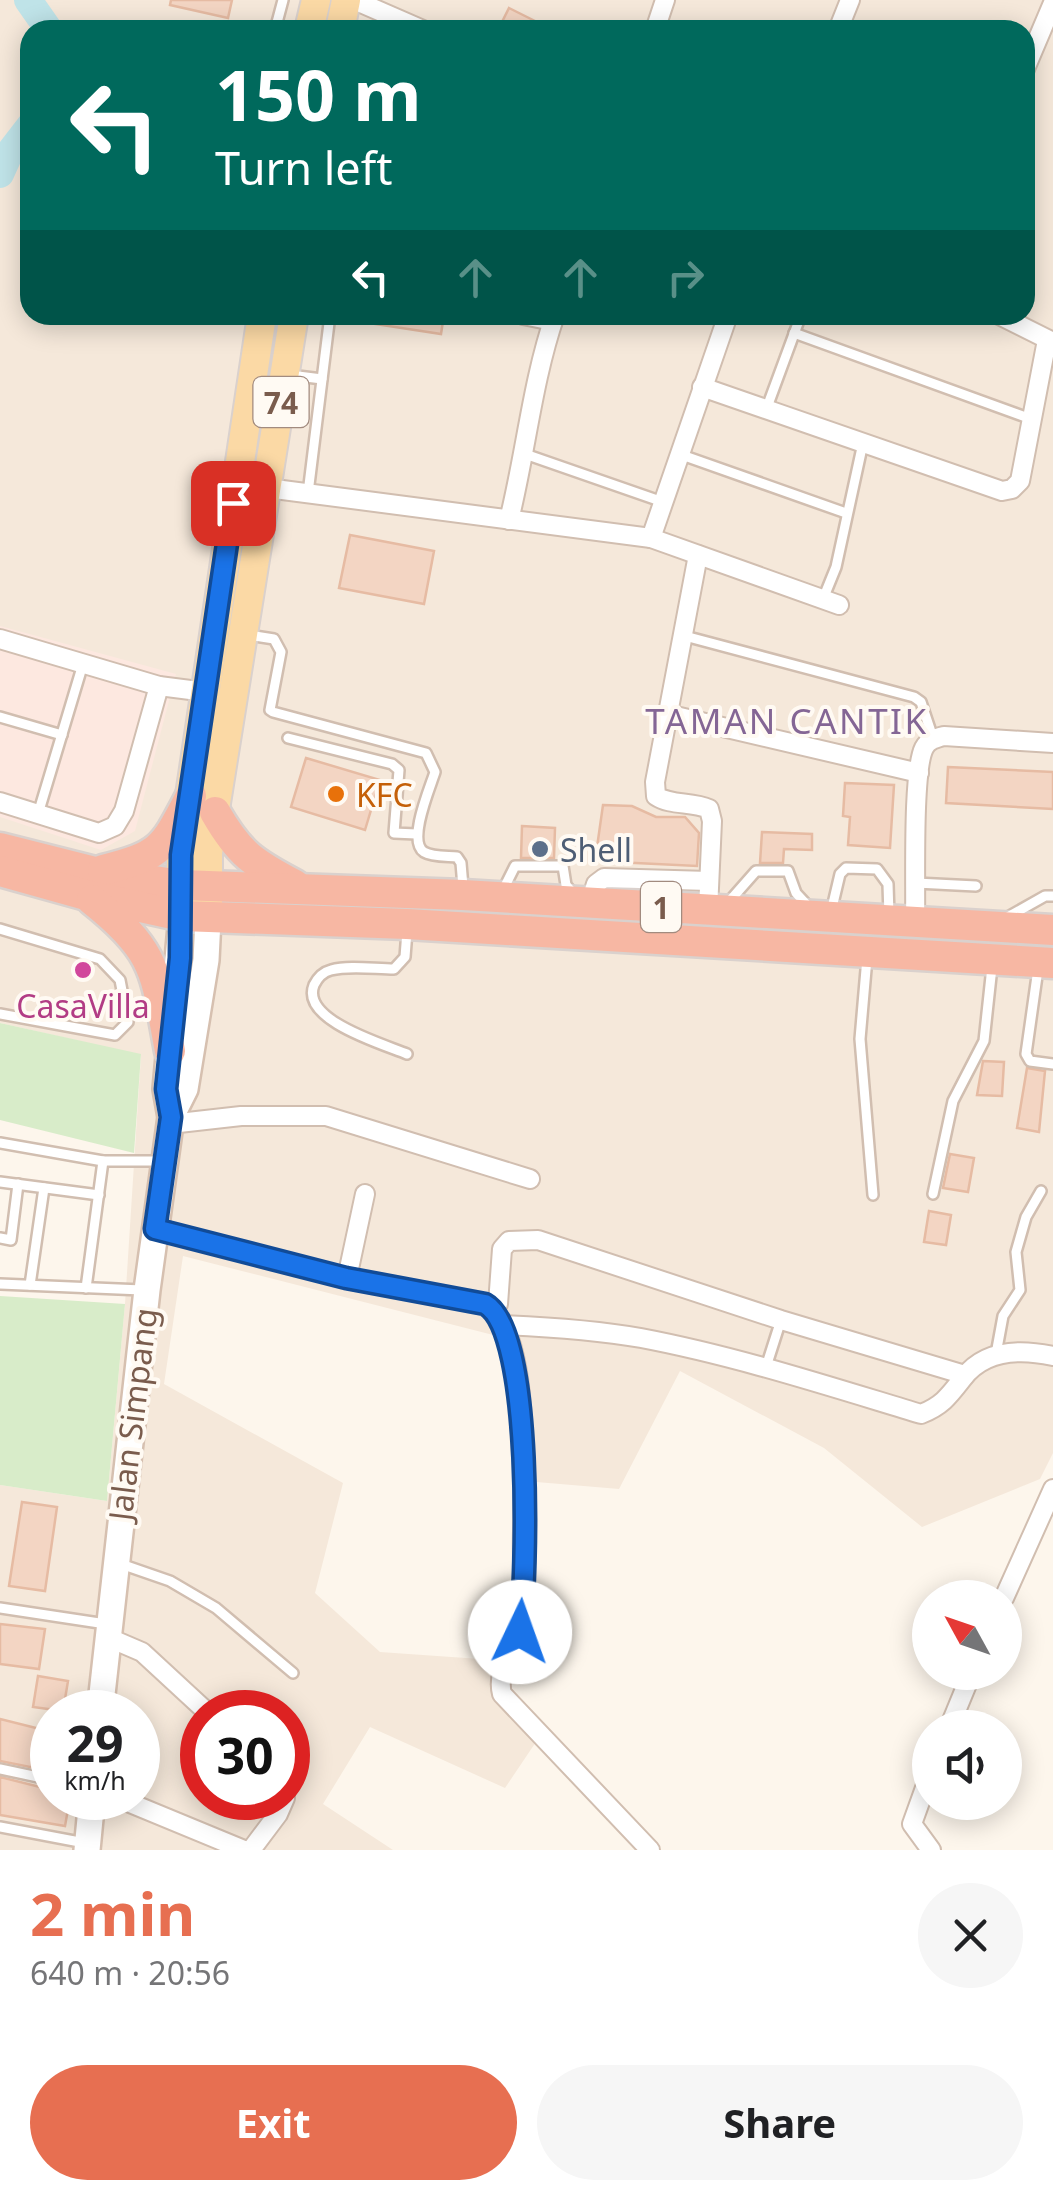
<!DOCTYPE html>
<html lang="en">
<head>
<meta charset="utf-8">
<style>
	body { margin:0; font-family:"Noto Sans",sans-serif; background:#f6f6f6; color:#202124; height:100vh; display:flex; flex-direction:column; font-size:38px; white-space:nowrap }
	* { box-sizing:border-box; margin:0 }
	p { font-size:32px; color:#757577 }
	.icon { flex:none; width:55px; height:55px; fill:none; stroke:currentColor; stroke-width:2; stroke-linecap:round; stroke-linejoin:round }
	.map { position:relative; height:1850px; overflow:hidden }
	.sheet { display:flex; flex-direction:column; background:#fff; flex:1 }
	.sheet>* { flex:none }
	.banner { position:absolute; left:20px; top:20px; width:1015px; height:305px; border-radius:30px; box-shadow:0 5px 25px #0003; background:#00695c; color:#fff; overflow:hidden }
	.needle { width:65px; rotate:310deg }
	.tools { position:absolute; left:912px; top:1580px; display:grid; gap:20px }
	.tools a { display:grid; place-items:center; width:110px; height:110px; border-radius:50%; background:#fff; box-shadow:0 5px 25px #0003; font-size:50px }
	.speed { position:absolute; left:30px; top:1690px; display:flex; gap:20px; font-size:50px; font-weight:700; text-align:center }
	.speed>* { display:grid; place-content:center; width:130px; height:130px; border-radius:50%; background:#fff; box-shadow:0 5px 25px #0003; line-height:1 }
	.speed small { font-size:25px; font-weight:400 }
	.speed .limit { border:15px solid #d22; background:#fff; color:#111 }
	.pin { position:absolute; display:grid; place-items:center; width:85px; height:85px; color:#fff; margin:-42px; border-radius:20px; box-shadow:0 5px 15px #0006 }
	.me { position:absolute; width:110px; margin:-55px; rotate:3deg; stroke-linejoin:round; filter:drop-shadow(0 0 8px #0008) }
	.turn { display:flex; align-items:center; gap:35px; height:210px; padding:0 30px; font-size:45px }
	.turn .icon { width:130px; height:130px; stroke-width:2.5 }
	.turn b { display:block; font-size:70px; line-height:85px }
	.lanes { display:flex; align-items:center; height:95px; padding:0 30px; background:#0003; justify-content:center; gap:50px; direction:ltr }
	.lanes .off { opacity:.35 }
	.round { display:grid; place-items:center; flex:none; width:105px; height:105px; border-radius:52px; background:#f6f6f6 }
	.headline { display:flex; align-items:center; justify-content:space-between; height:170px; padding:0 30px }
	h1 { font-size:60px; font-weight:700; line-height:75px; color:#e76f51 }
	.button { display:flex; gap:20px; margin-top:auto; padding:20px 30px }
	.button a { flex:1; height:115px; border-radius:60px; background:#e76f51; color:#fff; font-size:40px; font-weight:700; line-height:115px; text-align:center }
	.button a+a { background:#f6f6f6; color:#202124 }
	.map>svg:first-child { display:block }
</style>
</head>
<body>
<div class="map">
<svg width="1053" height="1850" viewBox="0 0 1053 1850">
	<rect width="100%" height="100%" fill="#fdf6ec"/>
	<!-- residential -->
	<path fill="#f5e8da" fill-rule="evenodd" d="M0 0H1053V1453L1040 1479 922 1527 824 1448 680 1371 619 1489 513 1480 501 1337 183 1256 164 1384 343 1483 315 1593 380 1652 480 1659 542 1733 505 1788 370 1727 323 1804 393 1850H0V1485L107 1501 125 1304 141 1055 0 1023ZM30 30H1025V315H30ZM52 1712H138V1798H52ZM202 1712H288V1798H202Z"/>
	<!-- commercial -->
	<polygon fill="#fde8e0" points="0,626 176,674 135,831 101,850 0,817"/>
	<!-- green -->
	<g fill="#d8ecc9">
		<polygon points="0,1023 141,1054 134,1153 0,1120"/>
		<polygon points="0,1296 125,1304 107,1501 0,1485"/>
	</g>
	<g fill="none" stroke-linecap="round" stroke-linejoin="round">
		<!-- river -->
		<g stroke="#bfe3e8" stroke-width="28">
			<polyline points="28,0 49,30"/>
			<polyline points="0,174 10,152 30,126"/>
		</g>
	</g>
	<!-- building -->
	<g fill="#f3d5c3" stroke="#e6bba3" stroke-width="2.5">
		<polygon points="171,0 232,0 228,18 170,5"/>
		<polygon points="509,8 553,30 498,30"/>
		<polygon points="362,315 444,315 441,334 362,322"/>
		<polygon points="350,535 434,551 424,604 339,588"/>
		<polygon points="306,758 380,780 365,830 291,807"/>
		<polygon points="948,767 1053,772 1053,809 946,803"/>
		<polygon points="845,783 894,785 890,848 848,845 850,817 843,816"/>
		<polygon points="603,805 632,806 656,817 685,817 699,833 697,866 595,861"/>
		<polygon points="522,826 555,828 554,858 521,858"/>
		<polygon points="762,832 812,834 812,850 784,849 783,863 760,863"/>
		<polygon points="983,1061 1004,1062 1002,1096 977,1095"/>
		<polygon points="1027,1068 1045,1071 1039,1132 1017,1128"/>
		<polygon points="950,1154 974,1158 968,1192 943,1188"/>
		<polygon points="929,1211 951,1215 946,1245 924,1242"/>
		<polygon points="22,1502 57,1507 45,1591 9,1586"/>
		<polygon points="0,1624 45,1629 39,1669 0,1664"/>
		<polygon points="38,1676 68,1681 63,1711 33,1707"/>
		<polygon points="0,1719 52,1732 52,1748 46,1746 40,1769 0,1761"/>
		<polygon points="0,1777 52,1790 52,1798 70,1798 65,1826 0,1815"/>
	</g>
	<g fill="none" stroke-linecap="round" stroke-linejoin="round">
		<!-- lane casing -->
		<g stroke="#d1beb0" stroke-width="14">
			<g id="lane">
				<polyline points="275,30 283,0"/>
				<polyline points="794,333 1031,419"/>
				<polyline points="290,375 322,379"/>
				<polyline points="766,410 801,315"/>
				<polyline points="525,454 663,502"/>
				<polyline points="679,454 846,513"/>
				<polyline points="308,493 330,315"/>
				<polyline points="823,599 836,567 863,443"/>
				<path d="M248 635 274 639 281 652 270 710 273 712 426 753 435 772C430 788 407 841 424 852 432 857 448 856 457 857L461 863 463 887"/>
				<polyline points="681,635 914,697 921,702 933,738"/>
				<polyline points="0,717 62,735"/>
				<polyline points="288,738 392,764 399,770 394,833 416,834"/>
				<polyline points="38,814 83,664"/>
				<polyline points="916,883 976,886"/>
				<polyline points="503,890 515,866 563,866 566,885 573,893"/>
				<polyline points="726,905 756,871 788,871 796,893 809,907"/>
				<polyline points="831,912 840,874 846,868 877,869 888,884 889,916"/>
				<polyline points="1006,918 1045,896 1053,896"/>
				<polyline points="0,929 100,959 120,980 128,1022 115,1035 0,1014"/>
				<path d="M407 931 405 957 394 969C375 969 349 965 331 970 323 972 317 979 314 985 300 1020 383 1044 407 1054"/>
				<polyline points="867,958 860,1039 873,1195"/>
				<polyline points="1038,969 1026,1054 1030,1061 1053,1064"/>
				<polyline points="0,1143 103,1161 162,1161"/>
				<polyline points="0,1182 99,1195"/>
				<polyline points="933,1194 953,1101 984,1041 992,967"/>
				<polyline points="0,1238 11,1240 18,1184"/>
				<polyline points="0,1284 142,1290"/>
				<polyline points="30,1285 44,1188"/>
				<polyline points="86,1288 103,1161"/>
				<polyline points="996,1354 1003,1316 1020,1290 1016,1252 1026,1217 1041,1191"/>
				<polyline points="766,1367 781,1320"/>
				<polyline points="118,1563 170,1581 216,1608 293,1673"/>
				<polyline points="0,1608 106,1624"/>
				<polyline points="0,1769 52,1780"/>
				<polyline points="0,1827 85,1843"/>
			</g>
		</g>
		<!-- street casing -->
		<g stroke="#d1beb0" stroke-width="22">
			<g id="street">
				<polyline points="354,0 423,30"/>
				<polyline points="655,30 665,0"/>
				<polyline points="838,30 850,0"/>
				<polyline points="1025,69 1053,3"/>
				<polyline points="523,315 553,321"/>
				<polyline points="999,315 1053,342"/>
				<polyline points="702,387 1002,491 1012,489 1020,481 1047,340"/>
				<polyline points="267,488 651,538 839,605"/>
				<path d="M509 520C526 452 532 382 555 315"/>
				<polyline points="651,538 728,315"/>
				<path d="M698 555 655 782 656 796C671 806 692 801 709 809L712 821 708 910"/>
				<polyline points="0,639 159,686 206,692"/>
				<polyline points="667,714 919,773"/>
				<polyline points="0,802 99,833 115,826 124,811 159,686"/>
				<polyline points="590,903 596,884 604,878 709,881"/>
				<path d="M915 922C916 888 912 772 924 748 928 740 936 738 944 736L1053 743"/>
				<polyline points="170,1124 241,1116 326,1116 530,1179"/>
				<path d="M155 1229 347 1278 485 1304C531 1327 523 1484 523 1531 522 1559 525 1588 522 1615 519 1644 495 1668 502 1694L650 1850"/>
				<polyline points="347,1278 365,1194"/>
				<polyline points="494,1309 498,1304 502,1249 509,1241 538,1240 781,1320 965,1375"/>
				<path d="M504 1325C550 1327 596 1330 641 1338 736 1356 828 1386 921 1414 942 1406 949 1396 963 1378 985 1349 1021 1349 1053 1356"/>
				<polyline points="1004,1598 1053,1489"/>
				<polyline points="107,1637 142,1652 207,1712"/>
				<polyline points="949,1728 972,1672"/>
				<polyline points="930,1774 912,1824 931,1850"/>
				<polyline points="118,1798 244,1850"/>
				<polyline points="251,1850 278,1814 285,1798"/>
			</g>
		</g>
		<!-- secondary casing -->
		<g stroke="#d6c0b0" stroke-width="30">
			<g id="secondary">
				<polyline points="171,1117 185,1089 206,960 208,919"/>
				<polyline points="100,1712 147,1290 171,1117 166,1089 182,916"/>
				<polyline points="87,1850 92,1798"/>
			</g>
		</g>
		<!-- primary casing -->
		<g stroke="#dad1cd" stroke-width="32">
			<g id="primary">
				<polyline points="309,30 316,0"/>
				<polyline points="340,30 346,0"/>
				<polyline points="182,907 181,855 262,315"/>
				<polyline points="208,907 208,853 294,315"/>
			</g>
		</g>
		<!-- highway casing -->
		<g stroke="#dad1cd" stroke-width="35">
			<g id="highway">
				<path d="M215 812C239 854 253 863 295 885"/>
				<polyline points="0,848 95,872 181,885 463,895 1053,930"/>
				<path d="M103 870C162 855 163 849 191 796"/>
				<polyline points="0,871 86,895 182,916 407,924 1053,963"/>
				<path d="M92 900C159 953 155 973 170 1051"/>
			</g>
		</g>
		<!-- lane -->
		<use href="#lane" stroke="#fff" stroke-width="9"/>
		<!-- street -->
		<use href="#street" stroke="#fff" stroke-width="18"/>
		<!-- secondary -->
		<use href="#secondary" stroke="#fff" stroke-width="25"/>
		<!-- primary -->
		<use href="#primary" stroke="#fbd9a5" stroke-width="28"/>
		<!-- highway -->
		<use href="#highway" stroke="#f7b7a3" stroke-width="30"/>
	</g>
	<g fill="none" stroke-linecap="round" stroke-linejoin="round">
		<!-- route casing -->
		<g stroke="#114b97" stroke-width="25">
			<path id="route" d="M233 503 181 855 180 958 166 1089 171 1117 155 1229 346 1278 485 1304C534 1330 527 1578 520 1632"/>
		</g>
		<!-- route -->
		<use href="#route" stroke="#1a73e8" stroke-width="18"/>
	</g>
	<!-- markers -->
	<circle fill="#e8710a" stroke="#fffaf3" stroke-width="4" cx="336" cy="794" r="10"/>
	<circle fill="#5c6f8a" stroke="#fffaf3" stroke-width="4" cx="540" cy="849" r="10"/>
	<circle fill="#d1479c" stroke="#fffaf3" stroke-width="4" cx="83" cy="970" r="10"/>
	<g text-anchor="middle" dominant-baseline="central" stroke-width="8" stroke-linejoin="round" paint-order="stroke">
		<!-- shield labels -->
		<g fill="#fffaf3" stroke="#a28b7f" stroke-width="2.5">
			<rect x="253.5" y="377" width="55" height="50" rx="8"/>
			<rect x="641" y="882" width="40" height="50" rx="8"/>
		</g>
		<g font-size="30" font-weight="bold" fill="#7a5c4d">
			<text x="281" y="402">74</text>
			<text x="661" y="907">1</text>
		</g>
		<!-- food labels -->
		<g font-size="32" fill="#c56008" stroke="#fffaf3" text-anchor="start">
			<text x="356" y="794">KFC</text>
		</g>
		<!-- service labels -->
		<g font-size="32" fill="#4e5e75" stroke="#fffaf3" text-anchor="start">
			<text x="560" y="849">Shell</text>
		</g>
		<!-- hotel labels -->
		<g font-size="32" fill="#b23c85" stroke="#fffaf3">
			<text x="83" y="1005">CasaVilla</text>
		</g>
		<!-- street labels -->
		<g font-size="32" fill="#7a5c4d" stroke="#fffaf3">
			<text transform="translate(132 1414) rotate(-83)">Jalan Simpang</text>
		</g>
		<!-- neighbourhood labels -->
		<g font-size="35" letter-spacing="2.5" fill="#846695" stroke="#fffaf3">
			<text x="787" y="720">TAMAN CANTIK</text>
		</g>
	</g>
</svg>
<div class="tools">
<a><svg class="needle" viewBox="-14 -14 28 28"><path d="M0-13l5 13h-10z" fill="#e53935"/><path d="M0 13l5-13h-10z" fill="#757577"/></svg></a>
<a><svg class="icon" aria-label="sound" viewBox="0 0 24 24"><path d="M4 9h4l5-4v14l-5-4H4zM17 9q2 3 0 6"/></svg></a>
</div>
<div class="speed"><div>29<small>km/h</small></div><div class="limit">30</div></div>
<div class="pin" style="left:233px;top:503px;background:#d93025"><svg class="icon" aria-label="arrive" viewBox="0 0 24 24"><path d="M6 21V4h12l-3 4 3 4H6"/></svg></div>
<svg class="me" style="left:520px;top:1632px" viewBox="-20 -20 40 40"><circle r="19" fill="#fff"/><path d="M0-13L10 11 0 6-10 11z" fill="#1a73e8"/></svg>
<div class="banner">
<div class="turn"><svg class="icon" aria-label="left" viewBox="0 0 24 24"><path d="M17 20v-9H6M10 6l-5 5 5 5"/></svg><div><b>150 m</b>Turn left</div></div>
<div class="lanes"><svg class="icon" aria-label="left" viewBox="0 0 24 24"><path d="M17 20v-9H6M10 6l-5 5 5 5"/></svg><svg class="icon off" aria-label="ahead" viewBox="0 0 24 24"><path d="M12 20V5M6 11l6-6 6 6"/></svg><svg class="icon off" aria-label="ahead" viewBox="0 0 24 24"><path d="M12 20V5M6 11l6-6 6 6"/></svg><svg class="icon off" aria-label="right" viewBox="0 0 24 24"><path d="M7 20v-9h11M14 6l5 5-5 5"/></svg></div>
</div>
</div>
<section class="sheet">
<div class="headline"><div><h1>2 min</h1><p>640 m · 20:56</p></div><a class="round"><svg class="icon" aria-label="close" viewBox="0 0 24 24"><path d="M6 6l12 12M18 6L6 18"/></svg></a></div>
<div class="button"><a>Exit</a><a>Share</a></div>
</section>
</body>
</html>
